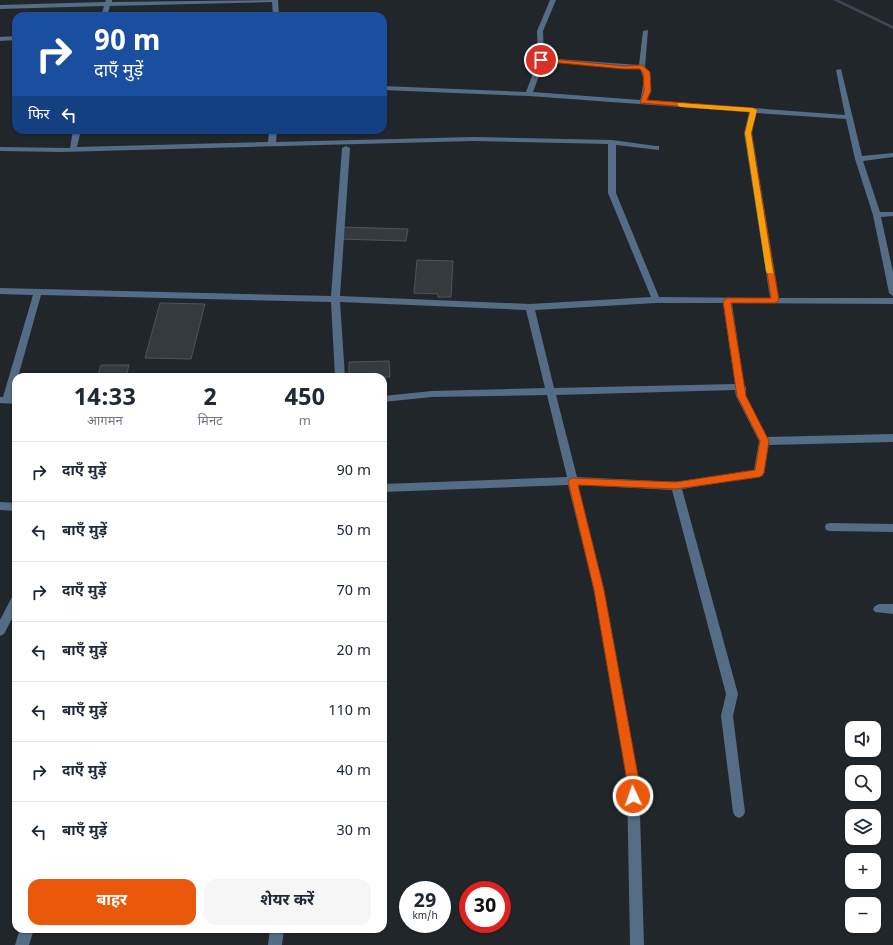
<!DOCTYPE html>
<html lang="hi">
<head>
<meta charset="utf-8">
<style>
	body { margin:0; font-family:Georgia,"Noto Sans Devanagari",serif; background:#f6f6f7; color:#1f2937; height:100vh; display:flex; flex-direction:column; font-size:15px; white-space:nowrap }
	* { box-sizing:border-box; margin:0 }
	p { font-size:13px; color:#747a83 }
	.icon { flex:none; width:22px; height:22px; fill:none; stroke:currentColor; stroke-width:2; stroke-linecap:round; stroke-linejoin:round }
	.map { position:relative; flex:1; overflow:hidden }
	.sheet { position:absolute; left:12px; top:373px; width:375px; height:560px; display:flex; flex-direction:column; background:#fff; border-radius:12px; box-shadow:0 1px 3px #0004 }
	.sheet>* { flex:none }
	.banner { position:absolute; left:12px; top:12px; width:375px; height:122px; border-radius:12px; box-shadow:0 1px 3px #0004; background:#1a4fa0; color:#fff; overflow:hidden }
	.fabs { position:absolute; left:845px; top:721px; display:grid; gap:8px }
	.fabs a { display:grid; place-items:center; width:36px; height:36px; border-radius:8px; background:#fff; box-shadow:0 1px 3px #0004; font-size:20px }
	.speed { position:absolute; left:399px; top:881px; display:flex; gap:8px; font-size:20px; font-weight:700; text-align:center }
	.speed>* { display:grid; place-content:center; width:52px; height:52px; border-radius:50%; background:#fff; box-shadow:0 1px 3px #0004; line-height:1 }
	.speed small { font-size:10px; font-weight:400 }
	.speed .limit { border:6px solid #d22; background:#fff; color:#111 }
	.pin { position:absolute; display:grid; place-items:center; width:34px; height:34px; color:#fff; margin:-17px; border:2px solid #fff; border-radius:50%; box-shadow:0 1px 4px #0007 }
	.me { position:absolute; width:44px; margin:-22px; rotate:357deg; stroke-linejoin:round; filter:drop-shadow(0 0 3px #0008) }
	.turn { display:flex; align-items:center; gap:14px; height:84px; padding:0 16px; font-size:18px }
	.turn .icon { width:52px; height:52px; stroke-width:2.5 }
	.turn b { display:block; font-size:28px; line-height:34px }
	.then { display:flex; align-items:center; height:38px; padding:0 16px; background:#0003; gap:8px; font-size:15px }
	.eta { display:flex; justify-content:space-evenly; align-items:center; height:68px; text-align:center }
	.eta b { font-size:24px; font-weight:700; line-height:28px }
	.button { display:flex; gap:8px; margin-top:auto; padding:8px 16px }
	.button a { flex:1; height:46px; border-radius:12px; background:#ea580c; color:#fff; font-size:16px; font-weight:700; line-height:46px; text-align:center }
	.button a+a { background:#f6f6f7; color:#1f2937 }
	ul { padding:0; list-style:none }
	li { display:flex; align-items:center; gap:12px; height:60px; padding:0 16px; border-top:1px solid #e0e1e3 }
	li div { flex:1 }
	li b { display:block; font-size:15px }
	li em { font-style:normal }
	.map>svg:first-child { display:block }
</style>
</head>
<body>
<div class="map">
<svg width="893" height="945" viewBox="0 0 893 945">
	<rect width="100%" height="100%" fill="#21262b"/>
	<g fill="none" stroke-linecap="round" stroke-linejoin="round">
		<!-- stream -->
		<polygon fill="#3e4754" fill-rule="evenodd" points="833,0 839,0 893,26 893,29"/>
	</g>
	<!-- building -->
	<g fill="#353a3f" stroke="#4f545a">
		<polygon points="342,227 408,229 406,241 340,239"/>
		<polygon points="417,260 453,261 451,297 438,297 438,294 414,293"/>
		<polygon points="160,303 205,304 191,359 145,358"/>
		<polygon points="389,361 390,377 349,377 349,362"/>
		<polygon points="101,365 129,365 126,377 97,377"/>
	</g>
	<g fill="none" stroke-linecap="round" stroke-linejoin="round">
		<!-- minor -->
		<g fill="#546c86" fill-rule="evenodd">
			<polygon points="106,0 112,0 112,2 278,0 279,16 273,16 272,2 110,6 107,16 101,16 104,6 0,9 0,5 105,2"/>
			<path d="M550 0H556L543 31 544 58 639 65 643 31 648 30 645 67 650 75 651 84 647 100 845 115 836 70 841 69 862 156 893 153V157L863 161 880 212H893V216L881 217 893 272V296L889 293 873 215 855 159 846 119 756 113 752 133 779 298H893V304L732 303 744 385 746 387V396L767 437 893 434V442L768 445 763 476 682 489 738 694 733 716 745 812 743 816 739 818 735 816 733 812 721 716 726 694 672 490 578 485 604 590 639 781 644 945H630L627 781 594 590 568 485 383 492V484L567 477 547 395 432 397 383 402V396L432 391 545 388 526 310 340 302 345 377H335L331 302 41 295 18 377H16L12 397 16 398V404L0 403V397H3L33 295 0 294V288L331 296 342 148 346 146 350 148 340 296 530 304 651 297 608 193V144L473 141 61 152 0 151V147L70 148 73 130H81L77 147 268 142 269 130H277L276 142 473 137 612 140 656 146H659V150L616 145V193L659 297 770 298 744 133 749 112 529 96 383 90V86L526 92 538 60 537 31ZM544 62 640 69 644 79 641 97 640 100 533 92ZM656 303H723L735 384 554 388 535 310ZM735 390 736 396 759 441 754 470 676 482 577 477 556 395Z"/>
			<polygon points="16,36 16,40 0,41 0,37"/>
			<polygon points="0,502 16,503 16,511 0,510"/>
			<polygon points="830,523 893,524 893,532 830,531 826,530 825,527 826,524"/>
			<polygon points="16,595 16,611 4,634 0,636 0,620 12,597"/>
			<polygon points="879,604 893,604 893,614 875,612 873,609 875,606"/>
			<polygon points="20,929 34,929 29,945 15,945"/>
			<polygon points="270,929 284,929 282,945 268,945"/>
		</g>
	</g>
	<!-- route -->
	<polygon fill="#ea580c" stroke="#983908" points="541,58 624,66 642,65 650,72 651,91 647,100 753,108 757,110 751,133 779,301 775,303 731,303 746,396 769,441 764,473 760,477 676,489 578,485 604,590 639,781 637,800 633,801 629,800 627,781 594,590 568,481 572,478 676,482 755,470 760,441 737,396 723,301 727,298 771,298 745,133 750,112 640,103 644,91 643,73 640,69 624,69 539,61 538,60"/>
	<!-- slow -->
	<polygon fill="#f59e0b" points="678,103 753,108 757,110 751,133 773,273 767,273 766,271 745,133 750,112 681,107 678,106"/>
</svg>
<div class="fabs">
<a><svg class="icon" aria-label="sound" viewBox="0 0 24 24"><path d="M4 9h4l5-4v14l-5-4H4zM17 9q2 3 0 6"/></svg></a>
<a><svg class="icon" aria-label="search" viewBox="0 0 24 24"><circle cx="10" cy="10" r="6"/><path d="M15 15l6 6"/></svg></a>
<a><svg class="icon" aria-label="layers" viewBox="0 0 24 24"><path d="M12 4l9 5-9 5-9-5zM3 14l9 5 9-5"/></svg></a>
<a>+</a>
<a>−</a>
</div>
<div class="speed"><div>29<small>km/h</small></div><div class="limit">30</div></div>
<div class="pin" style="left:541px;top:60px;background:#d93025"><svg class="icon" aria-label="arrive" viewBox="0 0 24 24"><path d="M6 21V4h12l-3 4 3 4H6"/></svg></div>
<svg class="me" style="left:633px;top:796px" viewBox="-20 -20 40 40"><circle r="17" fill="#ea580c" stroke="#fff" stroke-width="3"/><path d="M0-11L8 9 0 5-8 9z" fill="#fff"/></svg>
<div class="banner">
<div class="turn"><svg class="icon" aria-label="right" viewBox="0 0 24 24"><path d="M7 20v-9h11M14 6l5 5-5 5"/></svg><div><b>90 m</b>दाएँ मुड़ें</div></div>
<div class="then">फिर<svg class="icon" aria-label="left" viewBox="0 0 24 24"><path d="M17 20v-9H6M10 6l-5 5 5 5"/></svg></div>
</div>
<section class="sheet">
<div class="eta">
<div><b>14:33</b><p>आगमन</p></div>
<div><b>2</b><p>मिनट</p></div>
<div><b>450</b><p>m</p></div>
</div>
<ul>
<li><svg class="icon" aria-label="right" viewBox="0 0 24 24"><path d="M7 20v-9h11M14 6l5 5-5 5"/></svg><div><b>दाएँ मुड़ें</b></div><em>90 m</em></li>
<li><svg class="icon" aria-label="left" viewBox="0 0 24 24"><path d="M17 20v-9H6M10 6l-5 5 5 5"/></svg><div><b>बाएँ मुड़ें</b></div><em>50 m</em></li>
<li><svg class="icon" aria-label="right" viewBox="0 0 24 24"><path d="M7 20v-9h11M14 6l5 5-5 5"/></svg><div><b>दाएँ मुड़ें</b></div><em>70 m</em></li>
<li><svg class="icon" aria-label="left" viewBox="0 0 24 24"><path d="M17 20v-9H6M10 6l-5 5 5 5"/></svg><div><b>बाएँ मुड़ें</b></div><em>20 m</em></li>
<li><svg class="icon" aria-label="left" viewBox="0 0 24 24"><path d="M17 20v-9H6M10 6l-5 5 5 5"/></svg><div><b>बाएँ मुड़ें</b></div><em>110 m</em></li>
<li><svg class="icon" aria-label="right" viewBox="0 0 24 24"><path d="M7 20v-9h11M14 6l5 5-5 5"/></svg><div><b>दाएँ मुड़ें</b></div><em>40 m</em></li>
<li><svg class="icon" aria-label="left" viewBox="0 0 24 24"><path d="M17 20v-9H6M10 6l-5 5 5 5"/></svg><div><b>बाएँ मुड़ें</b></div><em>30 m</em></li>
</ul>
<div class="button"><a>बाहर</a><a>शेयर करें</a></div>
</section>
</div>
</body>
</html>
